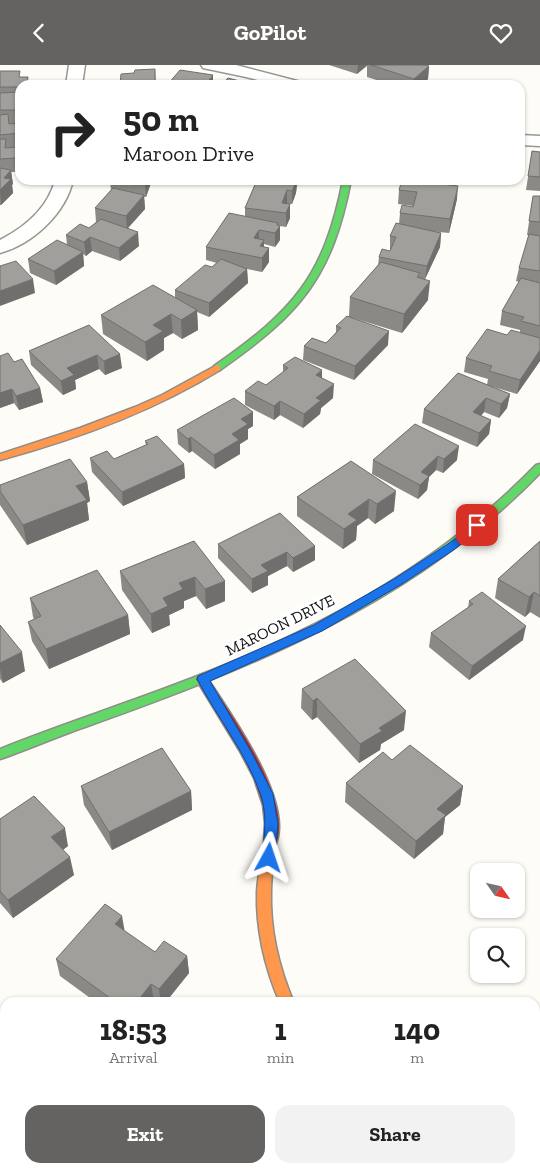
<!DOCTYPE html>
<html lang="en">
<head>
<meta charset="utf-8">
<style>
	body { margin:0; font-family:"Zilla Slab",serif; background:#f2f2f2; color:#222; height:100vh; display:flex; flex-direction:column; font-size:19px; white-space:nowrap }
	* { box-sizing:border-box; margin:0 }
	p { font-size:16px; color:#767676 }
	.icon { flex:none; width:28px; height:28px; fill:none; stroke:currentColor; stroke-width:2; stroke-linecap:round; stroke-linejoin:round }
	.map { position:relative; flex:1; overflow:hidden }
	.side { position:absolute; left:0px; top:932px; width:540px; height:176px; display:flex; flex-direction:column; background:#fff; border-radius:15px 15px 0 0; box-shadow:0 1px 4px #0004 }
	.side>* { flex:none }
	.top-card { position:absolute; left:15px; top:15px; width:510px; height:105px; border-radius:15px; box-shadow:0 1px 4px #0004; background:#fff; color:#222; overflow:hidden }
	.needle { width:32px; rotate:124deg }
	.tools { position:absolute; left:470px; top:798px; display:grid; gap:10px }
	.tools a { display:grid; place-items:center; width:55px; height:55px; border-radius:10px; background:#fff; box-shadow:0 1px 4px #0004; font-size:25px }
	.pin { position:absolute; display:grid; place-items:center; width:42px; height:42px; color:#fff; margin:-21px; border-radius:10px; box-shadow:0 2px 8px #0006 }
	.me { position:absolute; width:55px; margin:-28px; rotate:5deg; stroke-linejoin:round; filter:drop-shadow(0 0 4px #0008) }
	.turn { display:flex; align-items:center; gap:18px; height:105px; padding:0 25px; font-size:22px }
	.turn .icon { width:65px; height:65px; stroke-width:2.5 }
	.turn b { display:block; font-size:35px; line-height:42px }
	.eta { display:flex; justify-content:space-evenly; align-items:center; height:85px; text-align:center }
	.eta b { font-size:30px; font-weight:700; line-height:35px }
	.button { display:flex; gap:10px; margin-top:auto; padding:10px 25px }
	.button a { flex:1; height:58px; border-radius:15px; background:#646362; color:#fff; font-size:20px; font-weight:700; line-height:58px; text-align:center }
	.button a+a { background:#f2f2f2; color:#222 }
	header { display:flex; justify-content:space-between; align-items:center; height:65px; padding:0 25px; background:#646362; color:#fff; font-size:22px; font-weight:700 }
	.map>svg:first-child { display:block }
</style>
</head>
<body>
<header><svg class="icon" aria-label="back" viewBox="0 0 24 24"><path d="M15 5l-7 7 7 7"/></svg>GoPilot<svg class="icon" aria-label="heart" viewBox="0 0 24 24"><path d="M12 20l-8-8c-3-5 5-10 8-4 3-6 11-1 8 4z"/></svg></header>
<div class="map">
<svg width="540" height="1108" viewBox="0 0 540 1108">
	<rect width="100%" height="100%" fill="#fdfcf7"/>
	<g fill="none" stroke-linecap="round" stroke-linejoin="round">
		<!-- lane casing -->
		<g stroke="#979795" stroke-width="3">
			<g id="lane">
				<polygon points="540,1076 540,1097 535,1099 535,1078"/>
				<polygon points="516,1104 534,1104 533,1108 515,1108"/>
			</g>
		</g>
		<!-- street casing -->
		<g stroke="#979795" stroke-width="3">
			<g id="street">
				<polygon points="69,0 85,0 82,20 66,20"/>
				<polygon points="201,0 236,0 301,17 303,20 277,20 246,12 203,3"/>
				<polygon points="520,70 540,71 540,81 520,80"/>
				<path d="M55 115H73C66 148 33 179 0 188V175C25 162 48 143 55 115Z"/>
			</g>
		</g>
		<!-- fast casing -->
		<g stroke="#8e8d8b" stroke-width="3">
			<g id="fast">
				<path d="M343 115H351C332 213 300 249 220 305H214V301C293 246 324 212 343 115Z"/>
				<path d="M540 399V408C415 538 251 603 85 662 56 672 29 684 0 694V684C57 661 116 642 174 620 310 569 434 505 536 400Z"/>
			</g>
		</g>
		<!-- slow casing -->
		<g stroke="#8e8d8b" stroke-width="3">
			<g id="slow">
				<path d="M217 300 220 301V305C152 347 77 374 0 395V389L80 363 135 342 162 330Z"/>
				<path d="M270 772 275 773 276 777C274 794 271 811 271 827 270 865 279 903 294 938H280C265 903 256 865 257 827 258 810 261 794 264 777L265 773Z"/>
			</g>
		</g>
		<!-- jam casing -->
		<g stroke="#8e8d8b" stroke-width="3">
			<path id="jam" d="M202 609 206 611C229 647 296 738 275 781L270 782 265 781 264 777 265 758 263 740 254 713 241 688 196 614 198 611Z"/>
		</g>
		<!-- lane -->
		<use href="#lane" fill="#fffffe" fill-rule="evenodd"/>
		<!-- street -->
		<use href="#street" fill="#fffffe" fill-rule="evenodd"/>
		<!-- fast -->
		<use href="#fast" fill="#63d668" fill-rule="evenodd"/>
		<!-- slow -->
		<use href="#slow" fill="#ff974d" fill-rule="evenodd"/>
		<!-- jam -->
		<use href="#jam" fill="#b3261e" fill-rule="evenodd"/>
	</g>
	<!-- wall -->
	<g fill="#8a8986">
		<polygon points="329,0 425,0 429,1 428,14 421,20 392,20 367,12 367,1 357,9"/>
		<polygon points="155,4 156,20 120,20 134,8"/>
		<polygon points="0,6 20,20 20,82 7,83 20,96 18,107 11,107 13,119 12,120 13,128 1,140 0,140"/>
		<polygon points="532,86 540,87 540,126 526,125"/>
		<polygon points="152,115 146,132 144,132 145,144 128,163 139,181 120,196 92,186 86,191 83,189 84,201 56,220 30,208 28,194 67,180 66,170 89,163 96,157 95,143 111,125 110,117"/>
		<polygon points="245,115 299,115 297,121 296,128 292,139 287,139 290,153 286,162 280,161 280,175 275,182 264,179 264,182 269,183 269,197 262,207 247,204 248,218 209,252 197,247 198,265 182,274 173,268 164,273 164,285 147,296 103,269 101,250 175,233 175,225 212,202 217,198 206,195 206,182 245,151 245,143 256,117 245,116"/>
		<polygon points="402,115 449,115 447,119 457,134 449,168 429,166 441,168 440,182 425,214 428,235 402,268 353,253 388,280 354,315 303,295 304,281 326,278 336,267 336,261 349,251 350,232 378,200 379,192 390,186 390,171 399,159 400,148 413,142 413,141 398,139 399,125"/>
		<polygon points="533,131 540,131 540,296 517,329 487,320 488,314 464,307 466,293 507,270 520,267 520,265 500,260 502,246 519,217 516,216 519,203 529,170 527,170"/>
		<polygon points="89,260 122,303 105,310 99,304 75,315 76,324 63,330 31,300 29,286"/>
		<polygon points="14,297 40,323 43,337 19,345 14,338 0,343"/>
		<polygon points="283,300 322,305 322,313 333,333 321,343 320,349 303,363 280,350 274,355 245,340 245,326 266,320 283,307"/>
		<polygon points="458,308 510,329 507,343 499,353 484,347 481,351 491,355 489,369 477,382 422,358 424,344"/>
		<polygon points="253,347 253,361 248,364 248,374 240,379 240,389 215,404 192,386 189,388 178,379 177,365"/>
		<polygon points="415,359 457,395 443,408 436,405 429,412 427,425 418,434 372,409 373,395"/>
		<polygon points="145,376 184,399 185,413 123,441 92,407 90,393 114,394 146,380"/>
		<polygon points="351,396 394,446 375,459 368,453 357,461 356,475 343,484 297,451 297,432"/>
		<polygon points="87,417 90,436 87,438 89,455 27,480 0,440 0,426"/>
		<polygon points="194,476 225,536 206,544 196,531 184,536 184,543 169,550 170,560 152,568 122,525 120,506"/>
		<polygon points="540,476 540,553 530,547 525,552 495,533 498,514"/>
		<polygon points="218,479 315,481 315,495 293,507 287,501 268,511 268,520 252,528 218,493"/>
		<polygon points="30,533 128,550 130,569 49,604 32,576 28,557 34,554 33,552"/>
		<polygon points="469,536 523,575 469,615 429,582 431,568 468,543"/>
		<polygon points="0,560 25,606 3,618 0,614"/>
		<polygon points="302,624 404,665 381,679 380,685 359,698 317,652 312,655 301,643"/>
		<polygon points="392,695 463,721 460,740 445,752 443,769 414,794 345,737 346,718"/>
		<polygon points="81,721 191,726 192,745 112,785 84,740"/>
		<polygon points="0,754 68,781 63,785 74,810 13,853 0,838"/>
		<polygon points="124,866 155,887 187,891 189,908 165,938 156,938 154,936 153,938 97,938 60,911 56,894"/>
	</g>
	<!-- shaded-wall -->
	<g fill="#716f6d">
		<polygon points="358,0 367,0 357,9"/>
		<polygon points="429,1 428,14 421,20 413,20 414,14"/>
		<polygon points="213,10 213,20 205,20"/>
		<polygon points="18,82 20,96 18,107 16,93"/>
		<polygon points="11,105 13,119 12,120 13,128 1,140 0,125 4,113"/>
		<polygon points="147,115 152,115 146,132 145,119"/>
		<polygon points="297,115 296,128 292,139 292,126"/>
		<polygon points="446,115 449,115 445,123"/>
		<polygon points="458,121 457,134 449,168 450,154"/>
		<polygon points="287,125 287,139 282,138"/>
		<polygon points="144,130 145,144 127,164 126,151"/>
		<polygon points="290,139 290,153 286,162 286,148"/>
		<polygon points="278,158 278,163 280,161 280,175 275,182 275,168 277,160"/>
		<polygon points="259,165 259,178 254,173"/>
		<polygon points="138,167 139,181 120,196 119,183"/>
		<polygon points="441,168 440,182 425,214 427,201"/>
		<polygon points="90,172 92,186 86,191 84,177"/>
		<polygon points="264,175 264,189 260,181"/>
		<polygon points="269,183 269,197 262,207 262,193"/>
		<polygon points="83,187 84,201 56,220 54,206"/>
		<polygon points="247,204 248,218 209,252 209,238"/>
		<polygon points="33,214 35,228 0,241 0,226"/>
		<polygon points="430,216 428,235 402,268 404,249"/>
		<polygon points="197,245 198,265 182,274 181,255"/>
		<polygon points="171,249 173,268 164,273 164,285 147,296 145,277 153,260"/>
		<polygon points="389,266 388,280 354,315 355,301"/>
		<polygon points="540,285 540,296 517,329 520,315"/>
		<polygon points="120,289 122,303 105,310 104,296"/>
		<polygon points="97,290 99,304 75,315 76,324 63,330 61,316 67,303"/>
		<polygon points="322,305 322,319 316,310"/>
		<polygon points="334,319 333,333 321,343 320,349 303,363 304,349 316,333"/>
		<polygon points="40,323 43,337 19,345 16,331"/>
		<polygon points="12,324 14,338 0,343 0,328"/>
		<polygon points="510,329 507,343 499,353 501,339"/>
		<polygon points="486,333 484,347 471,361 473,347"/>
		<polygon points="280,336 280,350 274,355 274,341"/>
		<polygon points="253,347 253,361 248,364 248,374 240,379 240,389 215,404 214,390 232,369 241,354"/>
		<polygon points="491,355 489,369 477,382 479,368"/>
		<polygon points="191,372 192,386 189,388 188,374"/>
		<polygon points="459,381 457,395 443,408 444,394"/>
		<polygon points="438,391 436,405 429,412 427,425 418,434 421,407"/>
		<polygon points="184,399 185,413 123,441 122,427"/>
		<polygon points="87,417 90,436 87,438 89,455 27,480 23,460 76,421"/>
		<polygon points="396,426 394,446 375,459 377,439"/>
		<polygon points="369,434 368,453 357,461 356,475 343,484 344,464 348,449"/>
		<polygon points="315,481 315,495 293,507 293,493"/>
		<polygon points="287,487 287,501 268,511 268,520 252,528 252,514 261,500"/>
		<polygon points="195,512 196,531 184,536 184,543 169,550 170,560 152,568 151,549 163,533 179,518"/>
		<polygon points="225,516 225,536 206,544 205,524"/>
		<polygon points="534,527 530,547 525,552 529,532"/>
		<polygon points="128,550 130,569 49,604 46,584"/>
		<polygon points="526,561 523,575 469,615 472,601"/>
		<polygon points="22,587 25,606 3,618 0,604 0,598"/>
		<polygon points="317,633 317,652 312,655 313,636"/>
		<polygon points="406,646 404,665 381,679 380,685 359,698 360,679 379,663"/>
		<polygon points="463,721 460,740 445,752 443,769 414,794 416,776 437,744"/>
		<polygon points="191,726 192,745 112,785 109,767"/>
		<polygon points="65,763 68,781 55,790 51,772"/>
		<polygon points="70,792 74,810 13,853 8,835"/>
		<polygon points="122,851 125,868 115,859"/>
		<polygon points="187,891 189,908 165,938 161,938 159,924"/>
		<polygon points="151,919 154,936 153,938 136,938"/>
	</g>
	<!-- building -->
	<g fill="#a19f9c" stroke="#716f6d">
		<polygon points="371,0 425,0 429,1 414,14"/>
		<polygon points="155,4 155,17 142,18 142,20 120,20 121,9 134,8 135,5"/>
		<polygon points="180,5 213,10 205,20 168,19"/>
		<polygon points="0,6 20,6 19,12 28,12 27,20 20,20 20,22 0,22"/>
		<polygon points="228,13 255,20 221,20"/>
		<polygon points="20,27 20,45 0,45 0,28"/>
		<polygon points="8,49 9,59 20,58 20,68 0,70 0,50"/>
		<polygon points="0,74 6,74 5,83 18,82 16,93 0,94"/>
		<polygon points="532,86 540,87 540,112 528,111"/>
		<polygon points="0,103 11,105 4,113 11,114 0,125"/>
		<polygon points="111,115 147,115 145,119 110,117"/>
		<polygon points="257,115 297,115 292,126 287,125 282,138 290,139 286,148 245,143"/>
		<polygon points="402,115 409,115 458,121 450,154 400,148 402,140 413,142 417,127 399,125"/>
		<polygon points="113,123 144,130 126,151 95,143"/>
		<polygon points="533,131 540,131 540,157 529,156"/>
		<polygon points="229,148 278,158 277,160 280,161 275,168 259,165 254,173 264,175 260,181 269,183 262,193 206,182"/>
		<polygon points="101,154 138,167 119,183 90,172 84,177 66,170 80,159 89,163"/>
		<polygon points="396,158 441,168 427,201 379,192 382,184 390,186 396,172 390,171"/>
		<polygon points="529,169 540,171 540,206 519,203"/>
		<polygon points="57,175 83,187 54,206 28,194"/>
		<polygon points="221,194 247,204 209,238 175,225 205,200 212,202"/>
		<polygon points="16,196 33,214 0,226 0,201"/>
		<polygon points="381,197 420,208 417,212 430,216 404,249 350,232"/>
		<polygon points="521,213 540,218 540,261 521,256 524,252 502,246"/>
		<polygon points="153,220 197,245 181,255 171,249 153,260 163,266 145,277 101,250"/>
		<polygon points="347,251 389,266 355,301 304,281 312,273 326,278 341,263 336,261"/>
		<polygon points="89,260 120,289 104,296 97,290 67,303 74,310 61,316 29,286"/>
		<polygon points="487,264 507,270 511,265 540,273 540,285 520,315 489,306 492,301 466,293"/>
		<polygon points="8,288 14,297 22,294 40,323 16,331 12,324 0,328 0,291"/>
		<polygon points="295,292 322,305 316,310 334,319 316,333 321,335 304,349 280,336 274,341 245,326 258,316 266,320 288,303 283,300"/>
		<polygon points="458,308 510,329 501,339 486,333 473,347 491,355 479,368 424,344"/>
		<polygon points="234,333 253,347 241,354 248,359 232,369 239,375 214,390 191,372 188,374 177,365"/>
		<polygon points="415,359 459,381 444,394 438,391 421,407 429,411 420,420 373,395"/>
		<polygon points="157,371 184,399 122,427 90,393 107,386 114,394 148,379 145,376"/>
		<polygon points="70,394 87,417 76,421 87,435 23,460 0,426 0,420"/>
		<polygon points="351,396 396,426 377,439 369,434 348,449 357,455 344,464 297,432"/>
		<polygon points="280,448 315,481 293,493 287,487 261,500 268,506 252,514 218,479"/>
		<polygon points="194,476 225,516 205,524 195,512 179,518 183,524 163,533 168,541 151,549 120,506"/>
		<polygon points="540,476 540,531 534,527 529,532 498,514"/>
		<polygon points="97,505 128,550 46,584 28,557 41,551 30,533"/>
		<polygon points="482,527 526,561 472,601 431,568 473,539 469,536"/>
		<polygon points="0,560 22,587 0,598"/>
		<polygon points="355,594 406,646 379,663 382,666 360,679 317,633 313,636 302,624"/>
		<polygon points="410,680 463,721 437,744 446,750 416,776 346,718 383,687 392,695"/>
		<polygon points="162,683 191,726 109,767 81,721"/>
		<polygon points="34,731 65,763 51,772 70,792 8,835 0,826 0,754"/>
		<polygon points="105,839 122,851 115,859 155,887 164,876 187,891 159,924 151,919 136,938 117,938 56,894"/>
	</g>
	<!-- route -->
	<path fill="#1a73e8" stroke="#114b97" d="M477 457 482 460 481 463 455 484 402 519 322 566 210 616 252 688 273 729 278 759 275 793 273 797 269 798 264 797 262 793C264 772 268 749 260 728 246 688 217 652 197 614L198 611 314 560 394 514 448 479Z"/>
	<g text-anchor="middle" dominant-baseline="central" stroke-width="5" stroke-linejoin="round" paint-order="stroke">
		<!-- street labels -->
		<g font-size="16" fill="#111" stroke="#fff">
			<text transform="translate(280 560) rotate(-26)">MAROON DRIVE</text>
		</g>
	</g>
</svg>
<div class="tools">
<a><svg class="needle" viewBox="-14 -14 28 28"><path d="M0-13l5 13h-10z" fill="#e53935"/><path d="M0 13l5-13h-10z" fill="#767676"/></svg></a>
<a><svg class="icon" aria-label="search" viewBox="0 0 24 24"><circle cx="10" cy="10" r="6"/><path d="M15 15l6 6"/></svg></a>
</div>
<div class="pin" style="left:477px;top:460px;background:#d93025"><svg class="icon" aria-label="arrive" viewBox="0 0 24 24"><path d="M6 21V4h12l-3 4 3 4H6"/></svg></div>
<svg class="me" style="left:269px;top:793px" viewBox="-20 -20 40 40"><path d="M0-17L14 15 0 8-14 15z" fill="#1a73e8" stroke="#fff" stroke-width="4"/></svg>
<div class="top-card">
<div class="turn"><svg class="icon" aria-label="right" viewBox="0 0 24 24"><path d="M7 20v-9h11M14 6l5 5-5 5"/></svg><div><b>50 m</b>Maroon Drive</div></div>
</div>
<section class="side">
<div class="eta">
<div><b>18:53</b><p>Arrival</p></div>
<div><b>1</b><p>min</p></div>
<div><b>140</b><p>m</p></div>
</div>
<div class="button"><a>Exit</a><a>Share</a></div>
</section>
</div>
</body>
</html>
